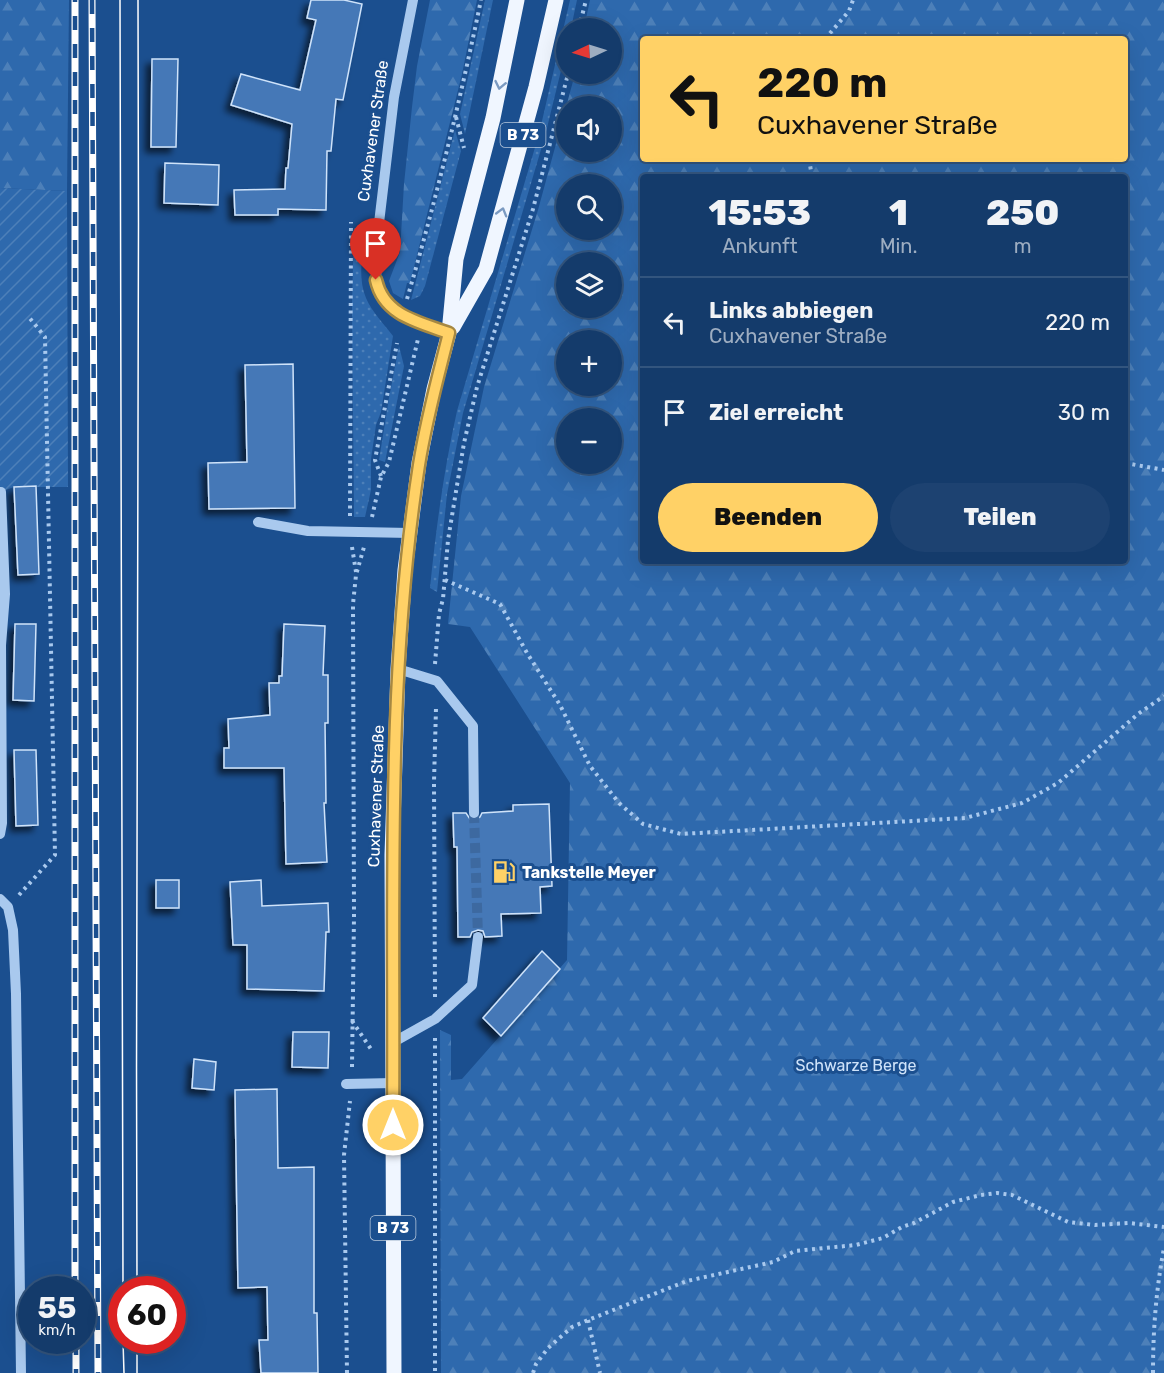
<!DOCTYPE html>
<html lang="de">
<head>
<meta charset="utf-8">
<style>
	body { margin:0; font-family:Rubik,sans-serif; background:#1d4271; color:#f1f3f6; height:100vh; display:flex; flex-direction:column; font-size:22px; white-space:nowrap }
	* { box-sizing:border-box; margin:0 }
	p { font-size:20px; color:#9dadc1 }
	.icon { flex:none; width:33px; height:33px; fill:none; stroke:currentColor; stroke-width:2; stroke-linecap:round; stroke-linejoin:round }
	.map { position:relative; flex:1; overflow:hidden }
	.panel { position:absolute; left:640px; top:174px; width:488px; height:390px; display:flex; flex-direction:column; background:#143b6b; border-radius:6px; box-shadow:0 6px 24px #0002,0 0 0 2px #33557e }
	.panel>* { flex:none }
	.guide { position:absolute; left:640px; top:36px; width:488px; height:126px; border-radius:6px; box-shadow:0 6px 24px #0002,0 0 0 2px #33557e; background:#ffd166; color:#111; overflow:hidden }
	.needle { width:39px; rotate:266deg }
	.tools { position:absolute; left:556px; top:18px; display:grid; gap:12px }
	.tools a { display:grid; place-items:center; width:66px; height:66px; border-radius:50%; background:#143b6b; box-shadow:0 6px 24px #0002,0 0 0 2px #33557e; font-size:30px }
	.speed { position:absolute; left:18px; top:1276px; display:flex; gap:12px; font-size:30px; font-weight:700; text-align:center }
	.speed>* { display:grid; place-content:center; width:78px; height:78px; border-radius:50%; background:#143b6b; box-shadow:0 6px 24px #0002,0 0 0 2px #33557e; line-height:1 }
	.speed small { font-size:15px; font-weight:400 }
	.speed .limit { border:9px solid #d22; background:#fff; color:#111 }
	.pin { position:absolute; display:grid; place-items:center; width:51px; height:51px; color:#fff; margin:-62px -26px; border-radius:50% 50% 50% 0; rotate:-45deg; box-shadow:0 0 6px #0007 }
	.pin .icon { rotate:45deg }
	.me { position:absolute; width:66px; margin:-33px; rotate:0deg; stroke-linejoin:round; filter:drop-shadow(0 0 4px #0008) }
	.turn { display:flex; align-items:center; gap:21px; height:126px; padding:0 18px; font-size:27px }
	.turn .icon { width:78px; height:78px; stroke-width:2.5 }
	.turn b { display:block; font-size:42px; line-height:51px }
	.eta { display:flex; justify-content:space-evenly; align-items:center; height:102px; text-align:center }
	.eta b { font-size:36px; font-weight:800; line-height:42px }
	.primary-button { display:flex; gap:12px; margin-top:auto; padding:12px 18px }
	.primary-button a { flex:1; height:69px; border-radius:36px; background:#ffd166; color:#111; font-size:24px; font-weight:800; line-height:69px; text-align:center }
	.primary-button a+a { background:#1d4271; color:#f1f3f6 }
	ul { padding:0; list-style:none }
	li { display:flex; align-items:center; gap:18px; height:90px; padding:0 18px; border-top:2px solid #33557e }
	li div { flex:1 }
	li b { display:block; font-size:22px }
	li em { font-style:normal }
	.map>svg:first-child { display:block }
</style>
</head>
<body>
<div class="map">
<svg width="1164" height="1373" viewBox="0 0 1164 1373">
	<defs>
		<pattern id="grass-dots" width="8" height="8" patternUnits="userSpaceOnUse" patternTransform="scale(1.5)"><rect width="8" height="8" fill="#2e69ad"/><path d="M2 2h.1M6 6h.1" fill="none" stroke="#4d80b9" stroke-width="1.8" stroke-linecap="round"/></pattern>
		<pattern id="forest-firs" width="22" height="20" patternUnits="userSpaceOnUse" patternTransform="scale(1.5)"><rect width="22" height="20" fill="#2e69ad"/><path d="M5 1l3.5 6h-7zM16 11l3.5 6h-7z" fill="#4d80b9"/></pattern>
		<pattern id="garden-furrows" width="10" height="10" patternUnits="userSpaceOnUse" patternTransform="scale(1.5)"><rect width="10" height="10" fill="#2e69ad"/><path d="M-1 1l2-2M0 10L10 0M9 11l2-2" fill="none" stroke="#4d80b9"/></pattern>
		<filter id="shadow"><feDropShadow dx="-5.5" dy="5.5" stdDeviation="3" flood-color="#0009"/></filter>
	</defs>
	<rect width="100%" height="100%" fill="#1b4f8f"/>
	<!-- grass -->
	<g fill="url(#grass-dots)">
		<polygon points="485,0 493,0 465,134 460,114"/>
		<path d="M570 0H577L571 28H567V46L545 136 463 413 447 494 437 592 430 588C436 528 444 469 457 411L539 134Z"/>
		<polygon points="455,130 461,151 425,286 420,296 411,300"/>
		<path d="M354 228 365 229C363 251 357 277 366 298 372 312 384 324 393 336L381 412 376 425 371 459V490L365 517H354L352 305Z"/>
		<polygon points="399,346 404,366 385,462 379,460 389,398"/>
	</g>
	<!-- forest -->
	<g fill="url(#forest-firs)" fill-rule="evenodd">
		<polygon points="0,0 69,0 67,191 0,188"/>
		<polygon points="430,0 477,0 462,74 410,283 407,283 403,299 393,293 389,281 400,252 404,184 412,107 417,66"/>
		<path d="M590 0H1164V1373H441L440 1030 451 1035V1080L462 1079 567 960 570 783 470 627 448 624 461 496 484 387 538 210 575 74H612V28H584ZM644 39H1125V159H644ZM567 106H612V152H567ZM644 177H1125V561H644ZM567 184H612V230H567ZM567 262H612V308H567ZM567 340H612V386H567ZM567 418H612V464H567Z"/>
	</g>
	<!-- garden -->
	<polygon fill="url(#garden-furrows)" points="0,188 67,191 68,487 14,487 0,492"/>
	<!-- building -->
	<g fill="#4478b7" stroke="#cfe3fa" stroke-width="1.5" filter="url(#shadow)">
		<polygon points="311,0 344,0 362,4 343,100 336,99 331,151 327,151 326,210 278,209 278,215 235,215 234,190 285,189 286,168 288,168 292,124 231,105 241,74 300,90 316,20 307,18"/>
		<polygon points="152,59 178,59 176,147 151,147"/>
		<polygon points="165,163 219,165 218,205 164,203"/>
		<polygon points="293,364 295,508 209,509 208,463 247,462 245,365"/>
		<polygon points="36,486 39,574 18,575 14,487"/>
		<polygon points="15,624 36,624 34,701 13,700"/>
		<polygon points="284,624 325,626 323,675 328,675 328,723 325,723 326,803 324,803 327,862 286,864 284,768 224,768 224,748 229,748 228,719 270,715 269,683 279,683 279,676 282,676"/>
		<polygon points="14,750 36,750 38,825 16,826"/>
		<polygon points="549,804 552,886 540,887 541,913 501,914 502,936 485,937 483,931 478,930 472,932 470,937 458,937 457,847 454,847 453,813 466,813 470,819 475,820 480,817 482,813 513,811 513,805"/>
		<rect x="156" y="880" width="23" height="28"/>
		<polygon points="261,880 262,906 328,903 329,932 326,932 324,991 247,989 247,945 233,945 230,882"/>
		<polygon points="542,951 560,969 501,1036 483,1018"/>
		<polygon points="293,1032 329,1032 328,1068 292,1067"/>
		<polygon points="194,1059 216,1062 214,1090 192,1088"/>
		<polygon points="277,1089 278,1168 314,1167 314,1313 317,1313 318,1373 261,1373 259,1340 268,1340 267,1287 238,1288 235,1090"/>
	</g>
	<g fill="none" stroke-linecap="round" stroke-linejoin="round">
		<!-- minor-tunnel -->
		<polyline stroke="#3d69a0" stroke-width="10" stroke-dasharray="10 5" stroke-linecap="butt" points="474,813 478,937"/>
		<!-- path -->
		<g stroke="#a9c9ee" stroke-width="4" stroke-dasharray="3 4.5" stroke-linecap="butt">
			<polyline points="579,28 586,0"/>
			<polyline points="825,39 849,11 853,0"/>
			<polyline points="456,117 464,148"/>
			<polyline points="809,159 812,177"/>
			<path d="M407 299C436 200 460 101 481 0"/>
			<polyline points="1125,463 1164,470"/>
			<polyline points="381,476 375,460 397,343"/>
			<polyline points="350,516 351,222"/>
			<polyline points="372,517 381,477 389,462 418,339"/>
			<polyline points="352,547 356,572"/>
			<polyline points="445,580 500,604 527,653 560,705 590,766 619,803 643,824 681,834 965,818 1022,803 1058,783 1138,714 1164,696"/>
			<polyline points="435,664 439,614 443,599 448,540 464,443 477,387 533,209 568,74"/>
			<polyline points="19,895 55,855 45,337 28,316"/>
			<polyline points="435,997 434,782 436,708"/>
			<polyline points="352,1021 373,1052"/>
			<polyline points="435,1038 435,1373"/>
			<polyline points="352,1067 354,916 353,604 356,575 364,547"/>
			<polyline points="588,1320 600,1373"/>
			<polyline points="347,1373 344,1155 350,1101"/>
			<polyline points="533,1373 536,1364 548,1348 572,1327 588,1320 687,1281 773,1262 795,1251 856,1245 883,1238 902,1227 914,1223 953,1202 981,1195 997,1193 1012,1195 1068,1222 1095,1225 1129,1223 1164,1227"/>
			<path d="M1153 1373C1153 1330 1156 1290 1164 1248"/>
		</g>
		<!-- minor -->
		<g stroke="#a9c9ee" stroke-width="10">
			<polyline points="413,0 394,97 379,223 376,280 381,296 394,311 402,316 449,333"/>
			<polyline points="258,522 308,531 410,533"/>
			<polyline points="398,669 437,681 473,726 474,813"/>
			<polyline points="0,834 2,823 1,645 5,594 1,492"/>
			<polyline points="0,899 8,907 13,930 16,994 21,1373"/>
			<polyline points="392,1043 435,1019 472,985 478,937"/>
			<polyline points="346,1084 393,1083"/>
		</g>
		<!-- major -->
		<g stroke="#f0f6ff" stroke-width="15">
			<polyline points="453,327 486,269 536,87 556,0"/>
			<polyline points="394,1373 392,855 398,669 405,570 419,463 434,389 449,333 456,259 493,118 517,0"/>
		</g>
		<!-- tram -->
		<g stroke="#fff" stroke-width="1.5">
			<polyline points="120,0 123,1290"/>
			<path d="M137 1290C135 860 140 430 138 0"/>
			<polyline points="123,1341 124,1373"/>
			<polyline points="137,1341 137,1373"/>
		</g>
		<!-- rail casing -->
		<g stroke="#fff" stroke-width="7">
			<g id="rail">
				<polyline points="92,0 98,1373"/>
				<polyline points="75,1290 75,0"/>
				<polyline points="76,1341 76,1373"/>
			</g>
		</g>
		<!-- rail -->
		<use href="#rail" stroke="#1b4f8f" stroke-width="4.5" stroke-dasharray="14" stroke-linecap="butt"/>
	</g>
	<!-- one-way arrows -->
	<defs><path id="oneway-chevron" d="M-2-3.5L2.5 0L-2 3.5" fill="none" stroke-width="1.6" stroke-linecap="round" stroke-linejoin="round" transform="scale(1.5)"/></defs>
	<g stroke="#7b9ac1">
		<use href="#oneway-chevron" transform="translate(500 85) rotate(102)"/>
		<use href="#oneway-chevron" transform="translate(502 212) rotate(-74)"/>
	</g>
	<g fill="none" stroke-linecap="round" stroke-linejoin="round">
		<!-- route casing -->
		<g stroke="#a68842" stroke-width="15">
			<path id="route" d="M376 280C384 316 419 322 449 333 438 377 426 420 419 465 385 684 395 905 393 1125"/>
		</g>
		<!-- route -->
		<use href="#route" stroke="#ffd166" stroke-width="10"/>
	</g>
	<!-- icons -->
	<defs>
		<g id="fuel-bare" transform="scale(1.8)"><path d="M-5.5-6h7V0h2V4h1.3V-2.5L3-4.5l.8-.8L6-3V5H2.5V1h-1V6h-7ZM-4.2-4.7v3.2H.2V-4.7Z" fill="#ffd166" stroke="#1b4f8f" stroke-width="2.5" paint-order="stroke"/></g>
	</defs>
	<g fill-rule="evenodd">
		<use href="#fuel-bare" x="504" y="872"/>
	</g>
	<g text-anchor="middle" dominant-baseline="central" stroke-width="6" stroke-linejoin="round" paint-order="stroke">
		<!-- shield labels -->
		<g fill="#1b4f8f" stroke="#bbcadd" stroke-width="1.5">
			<rect x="500.5" y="123" width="45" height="24" rx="4.5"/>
			<rect x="370.5" y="1216" width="45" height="24" rx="4.5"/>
		</g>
		<g font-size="15" font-weight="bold" fill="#fff">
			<text x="523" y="135">B 73</text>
			<text x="393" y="1228">B 73</text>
		</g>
		<!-- street labels -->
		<g font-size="16" fill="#fff" stroke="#1b4f8f">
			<text transform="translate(373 131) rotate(-82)">Cuxhavener Straße</text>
			<text transform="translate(376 796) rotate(-88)">Cuxhavener Straße</text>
		</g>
		<!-- poi labels -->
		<g font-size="16" font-weight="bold" fill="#fff" stroke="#1b4f8f" text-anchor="start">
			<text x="522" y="872">Tankstelle Meyer</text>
		</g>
		<!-- park labels -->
		<g font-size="16" fill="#cfe3fa" stroke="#1b4f8f">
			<text x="856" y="1065">Schwarze Berge</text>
		</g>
	</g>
</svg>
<div class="tools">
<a><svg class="needle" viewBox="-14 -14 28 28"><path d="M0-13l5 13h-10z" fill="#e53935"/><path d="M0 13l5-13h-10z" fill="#9dadc1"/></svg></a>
<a><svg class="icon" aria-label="sound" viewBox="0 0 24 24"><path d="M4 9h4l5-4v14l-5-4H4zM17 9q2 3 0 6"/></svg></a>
<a><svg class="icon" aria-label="search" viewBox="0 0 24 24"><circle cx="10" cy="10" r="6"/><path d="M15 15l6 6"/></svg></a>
<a><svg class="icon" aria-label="layers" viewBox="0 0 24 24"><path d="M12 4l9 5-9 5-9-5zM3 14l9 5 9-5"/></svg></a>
<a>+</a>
<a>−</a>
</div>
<div class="speed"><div>55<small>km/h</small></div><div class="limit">60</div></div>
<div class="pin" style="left:376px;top:280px;background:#d93025"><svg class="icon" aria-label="arrive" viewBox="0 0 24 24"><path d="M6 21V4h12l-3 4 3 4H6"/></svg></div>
<svg class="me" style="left:393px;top:1125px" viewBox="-20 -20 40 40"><circle r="17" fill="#ffd166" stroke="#fff" stroke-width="3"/><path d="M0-11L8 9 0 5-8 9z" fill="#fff"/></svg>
<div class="guide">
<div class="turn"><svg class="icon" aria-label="left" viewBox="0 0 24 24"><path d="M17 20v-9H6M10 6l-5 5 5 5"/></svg><div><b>220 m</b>Cuxhavener Straße</div></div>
</div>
<section class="panel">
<div class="eta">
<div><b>15:53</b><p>Ankunft</p></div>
<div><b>1</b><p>Min.</p></div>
<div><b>250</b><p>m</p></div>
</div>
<ul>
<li><svg class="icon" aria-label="left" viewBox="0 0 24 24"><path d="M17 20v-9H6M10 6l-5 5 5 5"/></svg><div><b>Links abbiegen</b><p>Cuxhavener Straße</p></div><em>220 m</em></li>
<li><svg class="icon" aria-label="arrive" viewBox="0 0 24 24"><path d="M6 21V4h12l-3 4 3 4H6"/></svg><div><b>Ziel erreicht</b></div><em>30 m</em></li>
</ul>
<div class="primary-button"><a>Beenden</a><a>Teilen</a></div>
</section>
</div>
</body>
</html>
